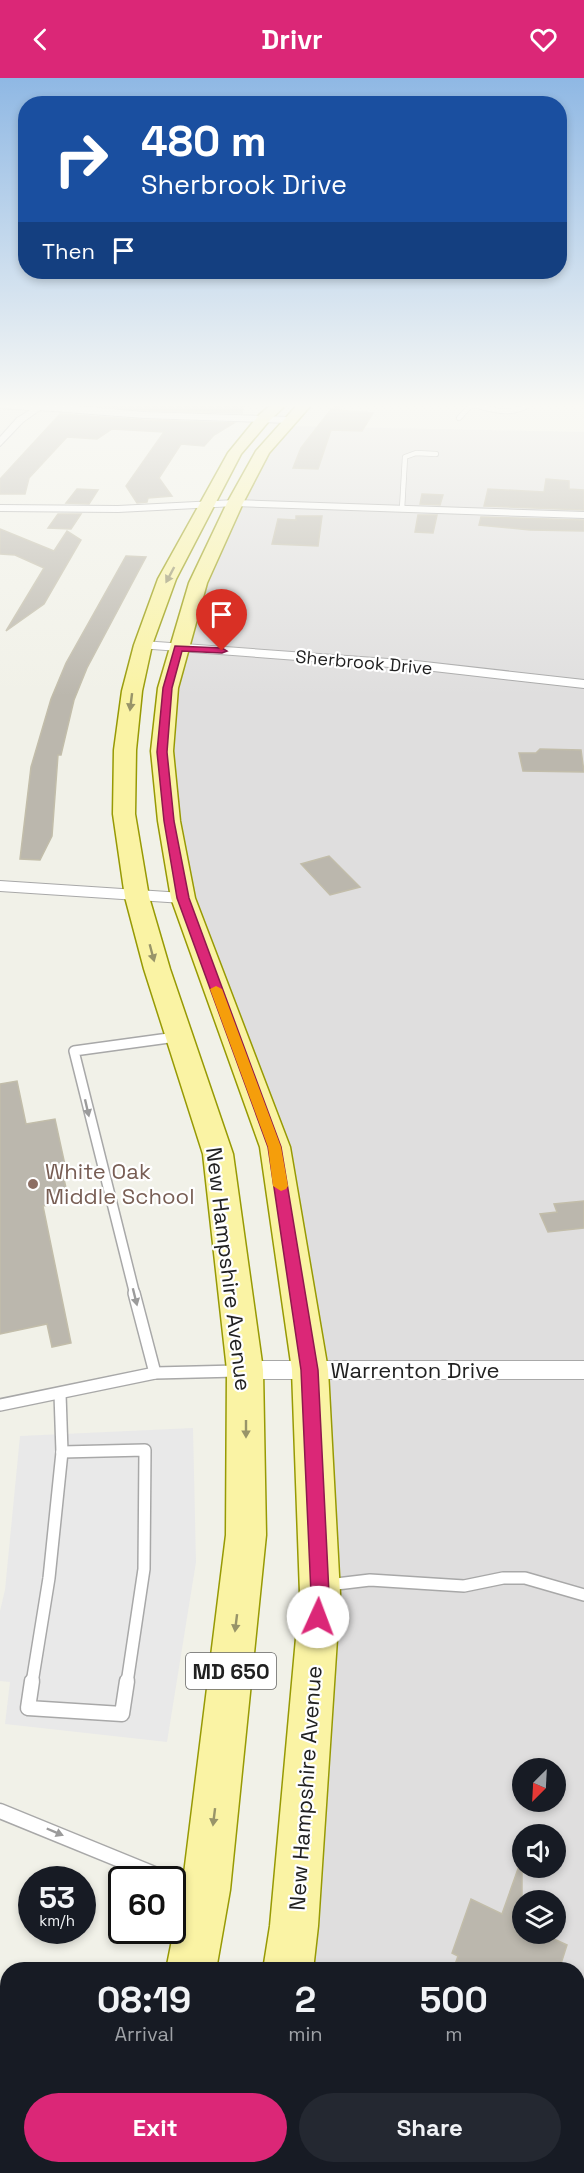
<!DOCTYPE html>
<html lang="en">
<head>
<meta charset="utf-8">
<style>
	body { margin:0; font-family:"Space Grotesk",sans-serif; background:#242831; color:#f1f3f6; height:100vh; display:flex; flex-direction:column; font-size:22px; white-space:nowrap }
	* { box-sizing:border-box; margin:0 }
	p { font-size:20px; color:#9ea1a6 }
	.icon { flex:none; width:33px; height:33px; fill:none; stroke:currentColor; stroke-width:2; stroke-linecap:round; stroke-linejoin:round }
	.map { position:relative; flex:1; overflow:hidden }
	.panel { position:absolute; left:0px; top:1884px; width:585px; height:212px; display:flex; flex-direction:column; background:#171b24; border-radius:24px 24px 0 0; box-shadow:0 3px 9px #0003 }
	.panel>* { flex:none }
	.top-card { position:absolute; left:18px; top:18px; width:549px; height:183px; border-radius:24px; box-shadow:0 3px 9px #0003; background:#1a4fa0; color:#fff; overflow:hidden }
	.needle { width:39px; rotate:204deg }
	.buttons { position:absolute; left:512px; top:1680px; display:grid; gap:12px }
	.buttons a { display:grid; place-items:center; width:54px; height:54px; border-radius:50%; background:#171b24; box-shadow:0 3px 9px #0003; font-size:30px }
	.speed { position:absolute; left:18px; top:1788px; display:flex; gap:12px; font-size:30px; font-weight:700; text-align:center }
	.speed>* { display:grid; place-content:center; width:78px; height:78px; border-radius:50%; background:#171b24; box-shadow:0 3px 9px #0003; line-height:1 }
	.speed small { font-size:15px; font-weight:400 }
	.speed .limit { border:3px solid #111; border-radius:9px; background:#fff; color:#111 }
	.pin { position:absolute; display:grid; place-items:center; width:51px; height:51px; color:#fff; margin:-62px -26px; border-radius:50% 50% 50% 0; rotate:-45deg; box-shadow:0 0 6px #0007 }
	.pin .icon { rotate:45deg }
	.me { position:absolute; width:66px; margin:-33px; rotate:2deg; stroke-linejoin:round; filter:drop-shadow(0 0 4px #0008) }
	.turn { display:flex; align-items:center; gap:21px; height:126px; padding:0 24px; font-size:27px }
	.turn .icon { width:78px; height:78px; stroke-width:2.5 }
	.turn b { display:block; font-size:42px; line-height:51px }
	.then { display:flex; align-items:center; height:57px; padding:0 24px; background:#0003; gap:12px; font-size:22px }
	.eta { display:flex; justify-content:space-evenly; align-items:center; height:102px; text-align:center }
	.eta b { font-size:36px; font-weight:700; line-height:42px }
	.action { display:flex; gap:12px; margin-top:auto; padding:12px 24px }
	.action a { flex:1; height:69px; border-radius:36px; background:#db2777; color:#fff; font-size:24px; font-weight:700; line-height:69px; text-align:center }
	.action a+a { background:#242831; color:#f1f3f6 }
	header { display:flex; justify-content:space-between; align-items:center; height:78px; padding:0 24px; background:#db2777; color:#fff; font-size:27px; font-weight:700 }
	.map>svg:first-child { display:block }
</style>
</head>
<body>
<header><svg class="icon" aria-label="back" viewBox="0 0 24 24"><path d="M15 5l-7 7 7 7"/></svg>Drivr<svg class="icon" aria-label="heart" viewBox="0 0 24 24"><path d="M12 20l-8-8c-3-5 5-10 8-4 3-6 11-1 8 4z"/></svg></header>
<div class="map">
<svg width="584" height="2095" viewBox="0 0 584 2095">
	<rect width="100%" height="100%" fill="#f1f1e8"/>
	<!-- residential -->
	<path fill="#dfdede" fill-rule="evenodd" d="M283 348 584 354V2095H249L251 2088H578V1892L288 1891 320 1516 275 1069 183 820 162 673 198 505ZM522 1690H555V1724H522ZM522 1756H555V1790H522ZM522 1822H555V1856H522Z"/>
	<!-- parking -->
	<polygon fill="#e9e9e9" points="193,1350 196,1484 167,1664 5,1646 10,1604 0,1603 0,1533 5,1512 20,1358"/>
	<!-- building -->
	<g fill="#bbb7ad" stroke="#c2bdaa" stroke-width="1.5">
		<polygon points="196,325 244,326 242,335 144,332 73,326"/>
		<polygon points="336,325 340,327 338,332 373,335 362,353 331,352 318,391 293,390 301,370"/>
		<polygon points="60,336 144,342 234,345 214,357 204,368 181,366 159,400 172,418 148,420 147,424 137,425 126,408 164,354 112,351 97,361 67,359 29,400 25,416 0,416 0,401"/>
		<polygon points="546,401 569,403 569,411 584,412 584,432 484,428 488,411 544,414"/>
		<polygon points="77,411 98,412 89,426 66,425"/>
		<polygon points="422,416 443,417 440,427 420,426"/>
		<polygon points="58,436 81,436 71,451 48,450"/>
		<polygon points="418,437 437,437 433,455 415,454"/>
		<polygon points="296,438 322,438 318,468 272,466 278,441 296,442"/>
		<polygon points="481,439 584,442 584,453 530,452 479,447"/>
		<polygon points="0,451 54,473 67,453 81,462 44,526 6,553 44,490 15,477 0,476"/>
		<polygon points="126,478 146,479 87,590 74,622 61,677 58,677 52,758 40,782 20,781 31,689 51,621 66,585"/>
		<polygon points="540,671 581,672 584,694 523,693 519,675 536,675"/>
		<polygon points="329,778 360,809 330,817 301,786"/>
		<polygon points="17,1003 26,1046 55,1041 65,1087 61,1088 69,1123 43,1128 71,1265 52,1269 47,1246 0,1256 0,1006"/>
		<polygon points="584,1123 584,1150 548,1154 540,1136 557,1134 554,1126"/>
		<polygon points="519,1788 522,1789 522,1856 543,1856 567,1867 559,1892 453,1892 458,1878 452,1875 471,1821 502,1836"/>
	</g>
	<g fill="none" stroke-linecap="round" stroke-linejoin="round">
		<!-- lane-far3 casing -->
		<g stroke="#a8a8a8" stroke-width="6">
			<g id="lane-far3">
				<path d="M465 325C492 331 508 340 533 325"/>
				<polyline points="459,340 471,327"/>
				<polyline points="402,431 405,379 416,375 436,376"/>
			</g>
		</g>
		<!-- lane-far2 casing -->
		<g stroke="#a8a8a8" stroke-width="12">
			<polyline id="lane-far2" points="135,1217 74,973 176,959"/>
		</g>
		<!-- lane-far1 casing -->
		<g stroke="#a8a8a8" stroke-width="14">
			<g id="lane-far1">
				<polyline points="134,1215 155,1295"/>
				<polyline points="60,1316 62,1374"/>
				<polyline points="0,1327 155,1295 237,1293"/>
				<polyline points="62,1374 145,1372 144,1491 127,1605"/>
				<polyline points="328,1507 370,1502 464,1508 503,1500 525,1500 584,1517"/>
				<polyline points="32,1605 49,1500 62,1374"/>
			</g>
		</g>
		<!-- lane casing -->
		<g stroke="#a8a8a8" stroke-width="17">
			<g id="lane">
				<polyline points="32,1603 28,1630 122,1636 127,1603"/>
				<polyline points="0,1733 169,1802"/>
				<polyline points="172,1803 193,1809"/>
				<polyline points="364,2095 365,2088"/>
			</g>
		</g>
		<!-- street casing -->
		<g stroke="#a8a8a8" stroke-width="2">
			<g id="street">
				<polygon points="0,325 41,325 144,334 289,339 293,342 289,345 144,340 40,332 23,344 0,368 0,359 17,340 30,332 0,330"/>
				<polygon points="235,422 584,434 584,440 235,428 118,434 0,433 0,427 118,428"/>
				<polygon points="143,563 416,583 584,602 584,610 416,591 139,570 137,567"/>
				<polygon points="0,803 183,815 191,820 183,825 0,813"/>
				<polygon points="245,1283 584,1283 584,1301 245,1301 237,1298 233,1292 237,1286"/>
			</g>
		</g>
		<!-- primary casing -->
		<g stroke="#979a04" stroke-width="3">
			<g id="primary">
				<polygon points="273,325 288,325 269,343 241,376 176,501 152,567 142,613 136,672 135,736 149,819 170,891 233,1076 263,1292 266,1457 230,1812 216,1892 166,1892 182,1812 226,1457 227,1292 203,1076 144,891 125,819 113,736 114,672 122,613 134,567 158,501 228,375 259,337"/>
				<polygon points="299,325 313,325 269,375 243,425 207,505 178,610 173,673 180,743 195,820 290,1069 328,1292 340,1516 318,1848 313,1892 263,1892 270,1848 300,1516 292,1292 260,1069 171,820 158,743 151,673 158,610 189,505 227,425 256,373"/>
				<polygon points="121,2088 175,2088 173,2095 119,2095"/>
				<polygon points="224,2088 278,2088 276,2095 222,2095"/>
			</g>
		</g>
		<!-- lane-far3 -->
		<use href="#lane-far3" stroke="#fff" stroke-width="4.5"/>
		<!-- lane-far2 -->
		<use href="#lane-far2" stroke="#fff" stroke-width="9"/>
		<!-- lane-far1 -->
		<use href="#lane-far1" stroke="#fff" stroke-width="11"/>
		<!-- lane -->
		<use href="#lane" stroke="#fff" stroke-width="14"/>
		<!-- street -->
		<use href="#street" fill="#fff" fill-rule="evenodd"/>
		<!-- primary -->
		<use href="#primary" fill="#faf3a4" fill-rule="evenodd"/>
	</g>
	<!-- one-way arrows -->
	<defs><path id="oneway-solid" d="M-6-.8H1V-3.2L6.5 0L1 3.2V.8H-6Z" transform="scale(1.5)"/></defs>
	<g fill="#989469">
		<use href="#oneway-solid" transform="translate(170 497) rotate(118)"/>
		<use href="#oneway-solid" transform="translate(131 624) rotate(97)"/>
		<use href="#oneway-solid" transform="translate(152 875) rotate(75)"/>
		<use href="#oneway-solid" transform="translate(246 1351) rotate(90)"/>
		<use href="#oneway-solid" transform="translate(236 1545) rotate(97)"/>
		<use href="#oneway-solid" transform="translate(214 1739) rotate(97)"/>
	</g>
	<g fill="#9b9b9b">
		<use href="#oneway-solid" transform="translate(87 1030) rotate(77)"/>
		<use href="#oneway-solid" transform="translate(135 1219) rotate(76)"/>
		<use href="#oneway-solid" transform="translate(55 1754) rotate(23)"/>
	</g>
	<!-- sky -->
	<linearGradient id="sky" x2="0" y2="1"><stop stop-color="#8fb8e4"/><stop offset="0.53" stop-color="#f9f9f5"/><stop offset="1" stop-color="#f9f9f5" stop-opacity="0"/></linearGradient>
	<rect width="584" height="618" fill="url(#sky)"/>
	<!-- route -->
	<polygon fill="#db2777" stroke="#8e194d" stroke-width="1.5" points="175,568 222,570 227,573 222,575 182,573 172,610 167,674 174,743 189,820 281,1069 318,1292 329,1516 328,1539 325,1545 318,1548 311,1545 309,1539 311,1516 301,1292 268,1069 177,820 164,743 157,674 163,610"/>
	<!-- slow -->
	<polygon fill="#f59e0b" points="216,908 222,911 281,1069 288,1108 286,1111 281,1113 273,1108 268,1069 210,911"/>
	<!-- markers -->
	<circle fill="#8d6e63" stroke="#fff" stroke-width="2" cx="33" cy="1106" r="6"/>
	<g text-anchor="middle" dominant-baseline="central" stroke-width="4.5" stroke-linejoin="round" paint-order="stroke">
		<!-- far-street labels -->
		<g font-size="18" fill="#212121" stroke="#fff">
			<text transform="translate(364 584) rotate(5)">Sherbrook Drive</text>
		</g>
		<!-- shield labels -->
		<rect fill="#fff" stroke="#646464" stroke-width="1.5" x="186" y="1575" width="90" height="36" rx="4.5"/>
		<g font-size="21" font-weight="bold" fill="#212121">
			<text x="231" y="1593">MD 650</text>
		</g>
		<!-- education labels -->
		<g font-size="22" fill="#785e54" stroke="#fff" text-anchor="start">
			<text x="45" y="1093">White Oak<tspan x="45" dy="25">Middle School</tspan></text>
		</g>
		<!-- street labels -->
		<g font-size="22" fill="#212121" stroke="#fff">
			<text transform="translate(229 1191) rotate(83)">New Hampshire Avenue</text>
			<text x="415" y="1292">Warrenton Drive</text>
			<text transform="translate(305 1710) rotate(-86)">New Hampshire Avenue</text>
		</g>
	</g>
</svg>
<div class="buttons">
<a><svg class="needle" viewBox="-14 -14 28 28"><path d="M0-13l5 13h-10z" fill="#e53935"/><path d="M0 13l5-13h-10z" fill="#9ea1a6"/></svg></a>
<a><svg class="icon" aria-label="sound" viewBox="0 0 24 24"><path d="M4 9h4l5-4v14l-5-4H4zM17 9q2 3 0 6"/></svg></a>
<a><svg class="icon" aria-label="layers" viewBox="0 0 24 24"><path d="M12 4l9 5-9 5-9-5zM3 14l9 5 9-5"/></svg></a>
</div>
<div class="speed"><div>53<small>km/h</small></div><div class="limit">60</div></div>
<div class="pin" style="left:222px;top:573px;background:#d93025"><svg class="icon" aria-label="arrive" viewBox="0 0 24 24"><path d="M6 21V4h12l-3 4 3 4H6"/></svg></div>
<svg class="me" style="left:318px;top:1539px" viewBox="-20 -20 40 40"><circle r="19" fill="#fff"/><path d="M0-13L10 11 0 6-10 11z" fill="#db2777"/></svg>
<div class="top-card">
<div class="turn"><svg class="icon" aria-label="right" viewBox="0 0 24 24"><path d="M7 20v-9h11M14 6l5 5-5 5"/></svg><div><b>480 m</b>Sherbrook Drive</div></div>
<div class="then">Then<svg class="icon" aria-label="arrive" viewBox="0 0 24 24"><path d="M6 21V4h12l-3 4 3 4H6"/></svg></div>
</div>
<section class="panel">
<div class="eta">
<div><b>08:19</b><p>Arrival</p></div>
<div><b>2</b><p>min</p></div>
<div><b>500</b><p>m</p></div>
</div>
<div class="action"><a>Exit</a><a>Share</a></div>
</section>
</div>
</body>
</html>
